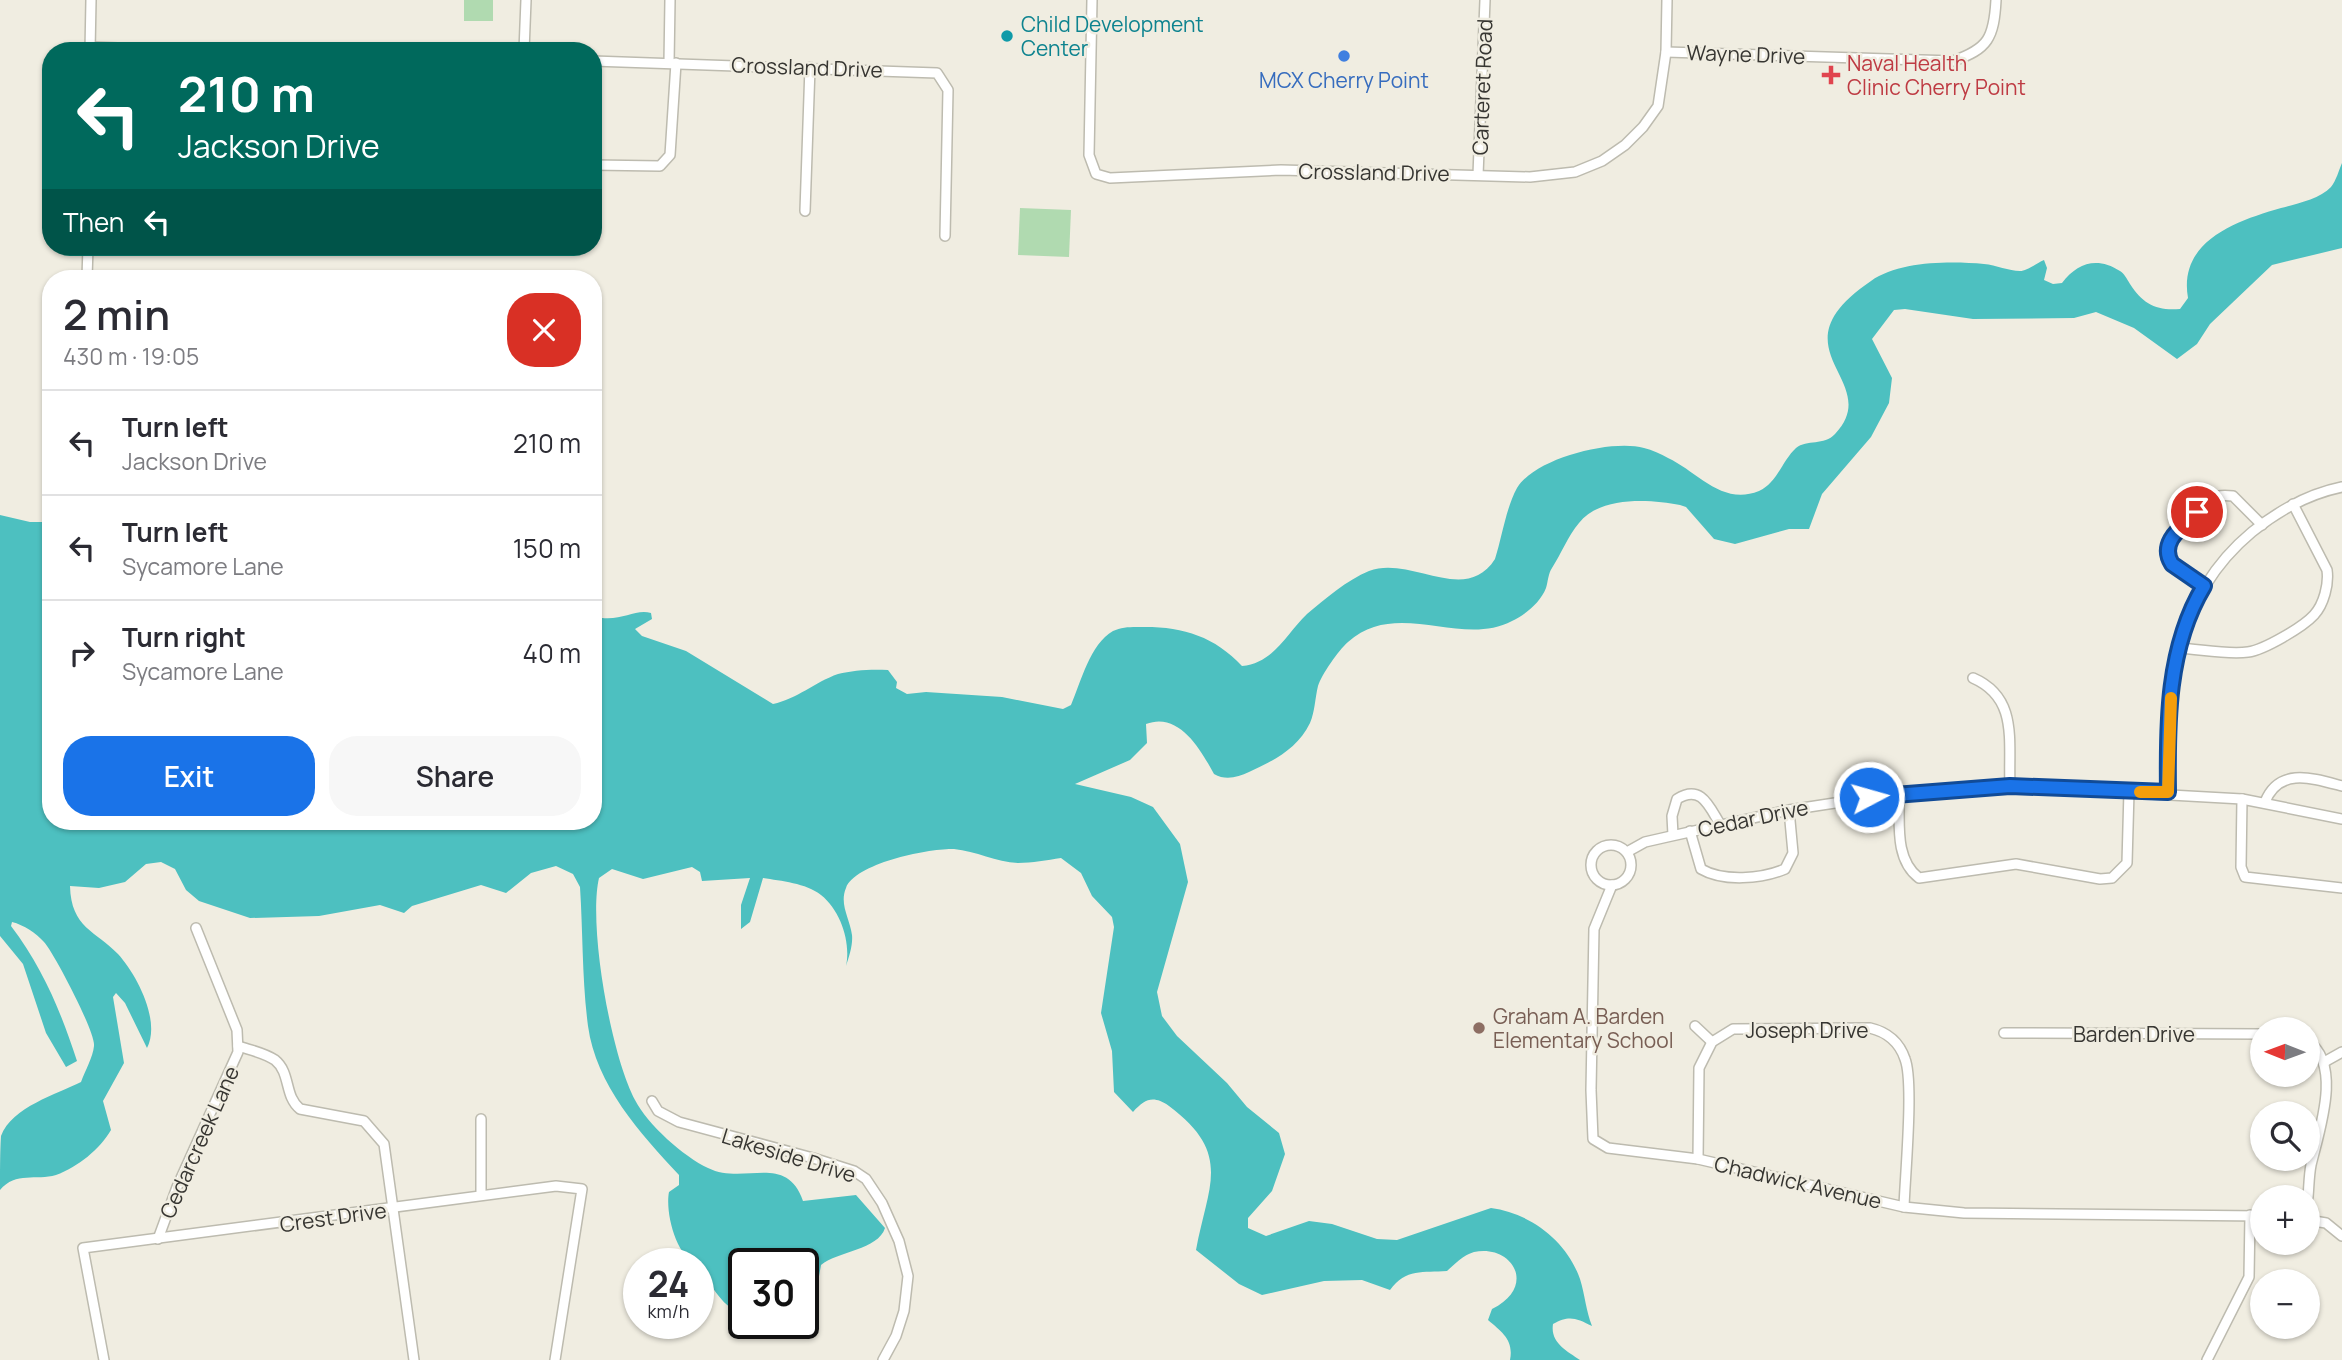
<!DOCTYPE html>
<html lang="en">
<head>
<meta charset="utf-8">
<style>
	body { margin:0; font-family:Manrope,sans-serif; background:#f7f7f7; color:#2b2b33; height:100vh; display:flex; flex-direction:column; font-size:26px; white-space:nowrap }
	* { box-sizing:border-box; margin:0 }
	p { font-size:23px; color:#7c7c81 }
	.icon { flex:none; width:38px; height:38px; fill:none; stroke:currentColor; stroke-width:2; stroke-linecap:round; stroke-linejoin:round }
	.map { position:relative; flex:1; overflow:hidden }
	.panel { position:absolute; left:42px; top:270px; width:560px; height:560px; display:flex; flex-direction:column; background:#fff; border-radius:28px; box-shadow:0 2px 5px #0004 }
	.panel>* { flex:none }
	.banner { position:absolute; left:42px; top:42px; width:560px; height:214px; border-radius:28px; box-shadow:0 2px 5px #0004; background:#00695c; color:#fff; overflow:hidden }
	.needle { width:46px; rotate:271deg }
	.buttons { position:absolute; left:2250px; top:1017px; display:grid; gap:14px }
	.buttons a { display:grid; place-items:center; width:70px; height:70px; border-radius:50%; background:#fff; box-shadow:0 2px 5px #0004; font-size:35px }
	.speed { position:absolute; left:623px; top:1248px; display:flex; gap:14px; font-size:35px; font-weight:700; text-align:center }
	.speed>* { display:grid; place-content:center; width:91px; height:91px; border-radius:50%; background:#fff; box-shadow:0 2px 5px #0004; line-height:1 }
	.speed small { font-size:18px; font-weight:400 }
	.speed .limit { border:4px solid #111; border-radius:10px; background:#fff; color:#111 }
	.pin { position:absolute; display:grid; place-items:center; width:60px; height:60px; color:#fff; margin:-30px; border:4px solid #fff; border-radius:50%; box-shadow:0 2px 7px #0007 }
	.me { position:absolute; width:77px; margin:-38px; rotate:84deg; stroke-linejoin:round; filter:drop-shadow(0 0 5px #0008) }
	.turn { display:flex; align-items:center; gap:24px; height:147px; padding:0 21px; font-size:32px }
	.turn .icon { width:91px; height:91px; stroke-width:2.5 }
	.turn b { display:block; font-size:49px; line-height:60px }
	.then { display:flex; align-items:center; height:66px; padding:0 21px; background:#0003; gap:14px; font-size:26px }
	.round { display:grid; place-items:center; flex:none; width:74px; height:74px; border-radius:28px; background:#f7f7f7 }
	.headline { display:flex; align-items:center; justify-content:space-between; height:119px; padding:0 21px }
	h1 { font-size:42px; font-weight:600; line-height:52px }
	.cta { display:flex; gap:14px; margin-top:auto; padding:14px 21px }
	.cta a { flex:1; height:80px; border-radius:28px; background:#1a73e8; color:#fff; font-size:28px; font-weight:600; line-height:80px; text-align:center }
	.cta a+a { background:#f7f7f7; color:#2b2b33 }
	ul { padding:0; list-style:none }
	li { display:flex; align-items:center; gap:21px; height:105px; padding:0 21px; border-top:2px solid #e1e1e2 }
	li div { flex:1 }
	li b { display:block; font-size:26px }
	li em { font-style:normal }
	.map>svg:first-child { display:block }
</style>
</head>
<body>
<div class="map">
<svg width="2342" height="1360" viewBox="0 0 2342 1360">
	<rect width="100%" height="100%" fill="#f0ede1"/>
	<!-- green -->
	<g fill="#b0dab0">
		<rect x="464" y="0" width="29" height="21"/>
		<polygon points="1020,208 1071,210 1069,257 1018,255"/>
	</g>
	<!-- water -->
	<path fill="#4dc0c0" d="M2342 163V248L2272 265 2210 324 2197 344 2177 359 2134 328 2096 312 2074 318 1973 319 1905 309 1894 310 1872 339 1892 378 1889 403 1871 437 1822 494 1809 529H1789L1735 544 1714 539 1686 507 1680 505C1650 499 1600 496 1579 523 1568 536 1561 554 1552 568 1548 574 1548 582 1546 588 1540 603 1526 614 1512 621 1461 648 1397 598 1348 642 1338 651 1322 674 1318 686 1315 698 1315 711 1310 723 1297 749 1275 760 1249 772 1238 777 1226 781 1214 774 1201 750 1179 711 1146 724L1147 743 1130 760 1075 784 1131 797 1153 807 1180 844 1188 882 1157 992 1162 1016 1177 1036 1227 1083 1247 1107 1279 1133 1285 1154 1272 1191 1248 1218V1228L1266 1236 1309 1221 1332 1224 1377 1239 1397 1240 1491 1208C1530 1213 1567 1241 1580 1279 1585 1295 1586 1311 1592 1326 1576 1318 1569 1315 1553 1324 1550 1343 1567 1351 1580 1360H1510C1514 1340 1502 1332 1488 1320L1492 1309C1538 1286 1512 1244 1474 1252 1463 1255 1455 1264 1447 1271 1423 1273 1406 1268 1390 1290L1362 1280 1324 1281 1262 1295 1239 1284 1196 1250C1208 1185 1233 1154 1169 1106 1153 1095 1145 1099 1133 1112L1114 1092 1112 1051 1101 1013 1114 927 1112 917 1092 896 1081 873 1061 858C1047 860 1032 863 1018 863 996 862 976 851 954 849 930 848 855 863 846 888 839 904 850 919 852 935 853 945 849 957 846 966 851 943 841 911 821 895 806 883 781 881 763 878L750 922 741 929V905L750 878 702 881 700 872 692 867 643 879 612 869 599 878C588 926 611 1055 635 1100 647 1124 684 1157 708 1168 744 1186 786 1152 803 1201L856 1195 885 1228C878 1250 838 1251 821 1265L810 1327 796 1334 792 1323H803V1264H744V1314C721 1308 713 1285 698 1268V1264C676 1258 665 1212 669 1192L679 1185V1175C640 1133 596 1085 588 1026 582 980 583 933 580 887L573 874 556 866 531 873 506 893 481 885 412 906 404 913 380 905 319 916 250 918 199 901 186 890 175 869 161 862 146 864 125 882 99 888 70 886C71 928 96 931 118 954 137 975 161 1021 147 1048L125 1003 116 993 113 997 124 1063 103 1101 111 1130C100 1149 78 1167 56 1175 36 1181 16 1171 0 1190 0 1175 0 1150 1 1136 12 1107 57 1094 81 1082 85 1071 93 1057 94 1046 96 1033 54 953 44 942 36 933 24 925 12 922L11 926C43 968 61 1012 77 1061L66 1067 46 1033 23 964 0 936V515L30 522H51V821H593V616C619 624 634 608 651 613L652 619 635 629 642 636 686 651 773 704C797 699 815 682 838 674 853 670 872 669 888 670L897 682 896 688 907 694 926 692 1002 697 1063 709 1071 705C1081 682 1090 644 1113 631 1123 626 1135 627 1145 627 1184 627 1215 637 1242 666 1274 663 1286 634 1307 614 1325 599 1347 580 1369 571 1411 555 1465 606 1495 559 1502 537 1506 508 1517 488 1535 458 1612 439 1644 448 1652 450 1661 454 1668 458 1698 472 1722 506 1759 491 1777 483 1782 461 1796 448 1807 439 1824 446 1835 434 1886 380 1769 350 1871 281 1899 261 1950 261 1984 264 1996 265 2009 271 2020 271 2027 271 2037 263 2044 260L2047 268 2044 280 2053 284 2062 283C2077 263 2097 256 2120 271 2124 273 2127 279 2130 284 2143 304 2156 311 2180 309L2188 298C2178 241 2236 221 2281 208 2296 204 2320 199 2331 187 2336 181 2339 170 2342 163Z"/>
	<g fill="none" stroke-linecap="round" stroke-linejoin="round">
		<!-- street casing -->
		<g stroke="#bdbbaf" stroke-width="12">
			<g id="street">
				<polyline points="1092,0 1089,155 1096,174 1110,178 1281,170 1530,177 1575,172 1602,161 1625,145 1643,127 1658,106 1666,52 1667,0"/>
				<polyline points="90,47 202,51"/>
				<polyline points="90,51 91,0"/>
				<polyline points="524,51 526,0"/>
				<path d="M1666 52 1953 61C1988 49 1994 38 1996 0"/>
				<polyline points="593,61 937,73 948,90 945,236"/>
				<polyline points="669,63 670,0"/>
				<polyline points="593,165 660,166 670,155 676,63"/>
				<polyline points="1478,175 1485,0"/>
				<polyline points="805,211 810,67"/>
				<polyline points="87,278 88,247"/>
				<path d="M2204 586C2194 579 2173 569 2169 558 2162 542 2197 505 2211 498 2218 495 2226 495 2233 496L2262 525"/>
				<path d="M2178 648C2200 649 2227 655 2248 652 2264 650 2303 627 2314 615 2324 604 2329 584 2327 570L2293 504"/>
				<path d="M1973 678C2019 698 2008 742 2010 786"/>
				<path d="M2168 792C2168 693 2169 601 2252 532 2278 511 2308 494 2342 487"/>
				<path d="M1899 794C1900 822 1894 859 1919 878L2016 864 2100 879 2112 878 2127 863 2129 791"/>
				<polyline points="2242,799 2241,867 2245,877 2342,888"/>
				<path d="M2265 802C2279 767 2312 778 2342 786"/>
				<path d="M1690 831 1701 869C1723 882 1762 879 1785 869L1793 853 1789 810"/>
				<path d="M1673 835 1672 816 1677 799C1701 784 1709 806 1720 824"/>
				<circle cx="1611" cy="865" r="20"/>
				<polyline points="1627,852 1645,842 1667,837 1789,810 1887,795 2010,786 2242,799 2342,819"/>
				<polyline points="1612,885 1594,929 1591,1090 1593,1139 1608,1148 1698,1159 1904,1207 1964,1213 2263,1216"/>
				<polyline points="1695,1026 1712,1042"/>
				<polyline points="2004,1033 2263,1034"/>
				<path d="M238 1046C250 1050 265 1053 275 1060 291 1073 284 1096 300 1109L364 1121 384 1144 414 1360"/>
				<polyline points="2326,1061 2342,1052"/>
				<polyline points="652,1101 658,1111 679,1122 813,1158 854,1171 866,1179 882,1203 899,1241 908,1276 904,1311 896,1336 883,1360"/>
				<path d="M1698 1159 1699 1068 1712 1042 1733 1029 1870 1028C1887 1032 1899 1041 1905 1059 1914 1082 1905 1176 1904 1207"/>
				<polyline points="481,1195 481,1119"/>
				<path d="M2308 1197C2309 1186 2309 1175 2311 1165 2320 1128 2342 1065 2308 1041"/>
				<polyline points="2308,1220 2326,1223 2342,1236"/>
				<polyline points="158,1239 177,1187 238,1052 237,1030 196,928"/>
				<polyline points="104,1360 83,1248 556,1186 582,1189 555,1360"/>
				<polyline points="2207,1360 2249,1277 2250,1215"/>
			</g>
		</g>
		<!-- street -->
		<use href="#street" stroke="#fff" stroke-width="9"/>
	</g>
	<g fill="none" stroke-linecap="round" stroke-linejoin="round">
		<!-- route casing -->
		<g stroke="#114b97" stroke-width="18">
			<path id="route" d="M1869 797 2010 786 2168 792C2167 723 2167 647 2204 586L2172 564C2158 542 2183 526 2197 512"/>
		</g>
		<!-- route -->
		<use href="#route" stroke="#1a73e8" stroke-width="12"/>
		<!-- slow -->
		<polyline stroke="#f59e0b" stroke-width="12" points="2140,792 2168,792 2171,698"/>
	</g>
	<!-- markers -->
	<circle fill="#0f9aa8" stroke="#f0ede1" stroke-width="2.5" cx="1007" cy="36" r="7"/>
	<circle fill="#3f7fe0" stroke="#f0ede1" stroke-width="2.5" cx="1344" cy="56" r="7"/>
	<path fill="#e0444e" stroke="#f0ede1" stroke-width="2.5" d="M1827.5 64.5h7v7h7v7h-7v7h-7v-7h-7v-7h7z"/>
	<circle fill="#8d6e63" stroke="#f0ede1" stroke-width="2.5" cx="1479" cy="1028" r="7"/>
	<g text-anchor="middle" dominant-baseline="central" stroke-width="5" stroke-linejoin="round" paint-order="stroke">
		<!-- culture labels -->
		<g font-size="21" fill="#0d838f" stroke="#f0ede1" text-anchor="start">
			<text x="1021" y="24">Child Development<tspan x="1021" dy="24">Center</tspan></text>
		</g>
		<!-- street labels -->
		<g font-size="21" fill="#373632" stroke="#f0ede1">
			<text transform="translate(1746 54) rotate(2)">Wayne Drive</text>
			<text transform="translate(807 67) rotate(2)">Crossland Drive</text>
			<text transform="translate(1482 87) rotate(-88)">Carteret Road</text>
			<text transform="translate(1374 172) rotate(1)">Crossland Drive</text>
			<text transform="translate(1753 818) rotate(-12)">Cedar Drive</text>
			<text x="1807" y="1030">Joseph Drive</text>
			<text x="2134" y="1034">Barden Drive</text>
			<text transform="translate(199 1142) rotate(-66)">Cedarcreek Lane</text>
			<text transform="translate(789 1155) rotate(17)">Lakeside Drive</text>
			<text transform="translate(1798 1182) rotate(13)">Chadwick Avenue</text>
			<text transform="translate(333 1217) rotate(-8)">Crest Drive</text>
		</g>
		<!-- health labels -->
		<g font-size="21" fill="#be3a42" stroke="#f0ede1" text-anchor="start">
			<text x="1847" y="63">Naval Health<tspan x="1847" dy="24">Clinic Cherry Point</tspan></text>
		</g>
		<!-- shop labels -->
		<g font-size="21" fill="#366cbe" stroke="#f0ede1">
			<text x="1344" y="80">MCX Cherry Point</text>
		</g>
		<!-- education labels -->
		<g font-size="21" fill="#785e54" stroke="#f0ede1" text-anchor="start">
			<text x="1493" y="1016">Graham A. Barden<tspan x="1493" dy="24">Elementary School</tspan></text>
		</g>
	</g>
</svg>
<div class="buttons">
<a><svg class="needle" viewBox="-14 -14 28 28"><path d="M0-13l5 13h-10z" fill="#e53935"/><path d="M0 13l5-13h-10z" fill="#7c7c81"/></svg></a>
<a><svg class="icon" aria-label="search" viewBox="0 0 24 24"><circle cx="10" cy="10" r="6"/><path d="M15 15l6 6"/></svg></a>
<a>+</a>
<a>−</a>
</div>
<div class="speed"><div>24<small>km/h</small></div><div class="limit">30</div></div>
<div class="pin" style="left:2197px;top:512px;background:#d93025"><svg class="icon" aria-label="arrive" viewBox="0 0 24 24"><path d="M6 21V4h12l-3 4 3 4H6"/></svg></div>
<svg class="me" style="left:1869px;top:797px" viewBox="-20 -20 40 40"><circle r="17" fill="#1a73e8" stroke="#fff" stroke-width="3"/><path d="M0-11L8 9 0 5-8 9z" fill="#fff"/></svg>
<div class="banner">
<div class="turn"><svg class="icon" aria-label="left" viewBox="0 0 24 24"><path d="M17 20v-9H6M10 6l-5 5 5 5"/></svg><div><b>210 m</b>Jackson Drive</div></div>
<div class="then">Then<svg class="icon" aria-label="left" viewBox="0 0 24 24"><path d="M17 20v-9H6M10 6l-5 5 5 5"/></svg></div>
</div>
<section class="panel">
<div class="headline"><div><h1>2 min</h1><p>430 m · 19:05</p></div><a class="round" style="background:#d93025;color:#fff"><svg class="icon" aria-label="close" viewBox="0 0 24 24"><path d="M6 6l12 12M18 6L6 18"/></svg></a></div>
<ul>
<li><svg class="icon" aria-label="left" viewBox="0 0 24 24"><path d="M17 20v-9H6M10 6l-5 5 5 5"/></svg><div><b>Turn left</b><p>Jackson Drive</p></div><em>210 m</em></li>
<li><svg class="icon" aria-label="left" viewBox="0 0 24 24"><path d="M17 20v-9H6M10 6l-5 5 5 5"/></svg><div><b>Turn left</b><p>Sycamore Lane</p></div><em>150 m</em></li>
<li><svg class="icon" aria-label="right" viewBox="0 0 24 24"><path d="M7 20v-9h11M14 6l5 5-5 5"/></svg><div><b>Turn right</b><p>Sycamore Lane</p></div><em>40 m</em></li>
</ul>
<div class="cta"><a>Exit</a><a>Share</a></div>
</section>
</div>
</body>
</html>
